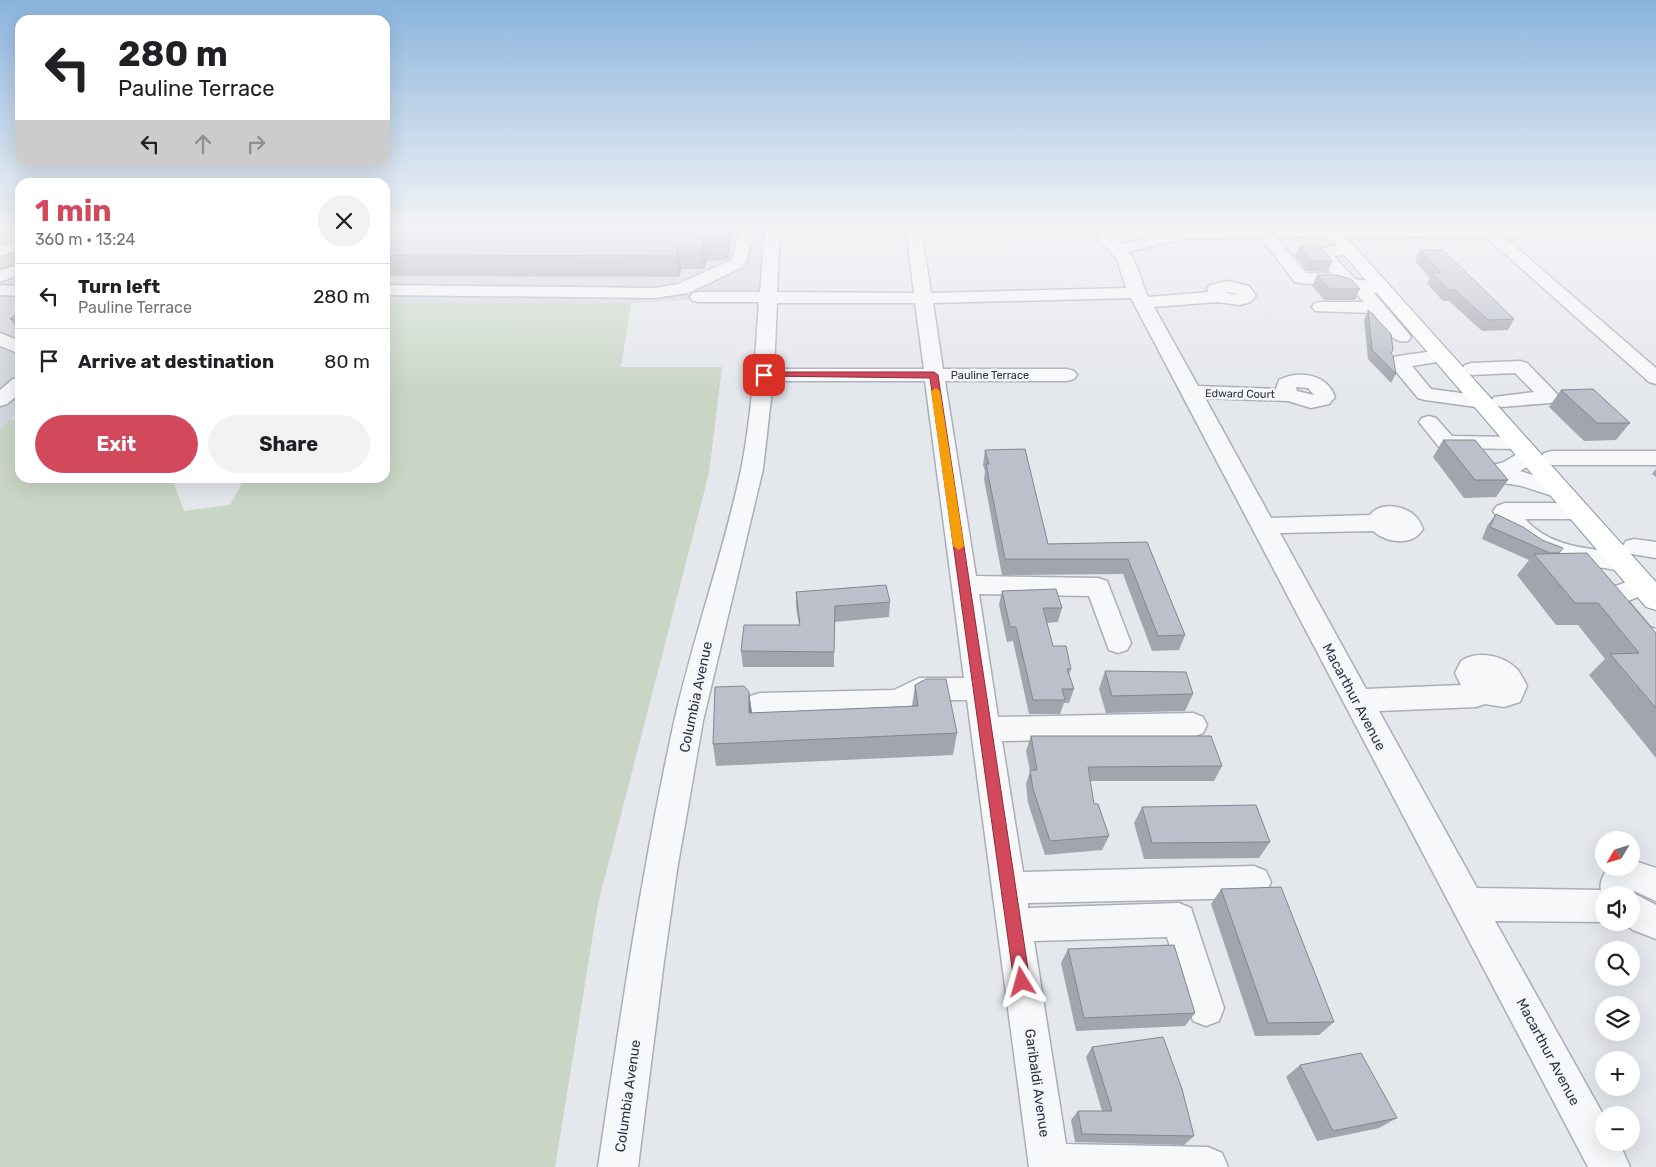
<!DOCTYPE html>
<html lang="en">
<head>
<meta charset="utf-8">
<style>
	body { margin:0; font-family:Rubik,sans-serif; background:#f2f2f2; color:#202124; height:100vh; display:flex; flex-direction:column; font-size:19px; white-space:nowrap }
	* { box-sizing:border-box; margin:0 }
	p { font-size:16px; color:#757577 }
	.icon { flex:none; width:28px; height:28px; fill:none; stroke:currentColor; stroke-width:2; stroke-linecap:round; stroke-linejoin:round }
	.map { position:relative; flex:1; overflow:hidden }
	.panel { position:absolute; left:15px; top:178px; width:375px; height:305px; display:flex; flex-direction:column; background:#fff; border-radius:15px; box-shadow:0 5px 20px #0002 }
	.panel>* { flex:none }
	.guide { position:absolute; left:15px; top:15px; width:375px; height:152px; border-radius:15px; box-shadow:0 5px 20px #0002; background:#fff; color:#202124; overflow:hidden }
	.needle { width:32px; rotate:232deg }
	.buttons { position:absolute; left:1595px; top:831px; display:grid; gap:10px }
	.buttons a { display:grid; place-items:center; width:45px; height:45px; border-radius:50%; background:#fff; box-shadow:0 5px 20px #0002; font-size:25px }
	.pin { position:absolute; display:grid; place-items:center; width:42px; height:42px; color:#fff; margin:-21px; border-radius:10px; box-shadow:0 2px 8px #0006 }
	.me { position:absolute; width:55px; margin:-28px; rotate:352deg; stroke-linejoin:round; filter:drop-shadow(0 0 4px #0008) }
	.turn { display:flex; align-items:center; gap:18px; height:105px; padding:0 20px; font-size:22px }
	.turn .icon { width:65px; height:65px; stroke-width:2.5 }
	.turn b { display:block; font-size:35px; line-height:42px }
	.lanes { display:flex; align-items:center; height:48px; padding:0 20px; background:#0003; justify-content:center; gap:25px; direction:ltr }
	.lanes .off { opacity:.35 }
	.round { display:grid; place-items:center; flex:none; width:52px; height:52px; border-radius:26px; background:#f2f2f2 }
	.head { display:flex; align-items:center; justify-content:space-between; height:85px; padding:0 20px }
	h1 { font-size:30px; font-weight:700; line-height:38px; color:#d1495b }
	.action { display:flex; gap:10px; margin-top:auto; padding:10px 20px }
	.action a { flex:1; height:58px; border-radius:30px; background:#d1495b; color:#fff; font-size:20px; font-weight:700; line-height:58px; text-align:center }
	.action a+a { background:#f2f2f2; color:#202124 }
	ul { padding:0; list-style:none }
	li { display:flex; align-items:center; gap:15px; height:65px; padding:0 20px; border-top:1px solid #e0e0e0 }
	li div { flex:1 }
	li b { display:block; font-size:19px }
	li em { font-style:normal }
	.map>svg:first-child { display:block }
</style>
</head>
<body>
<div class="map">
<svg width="1656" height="1167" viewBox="0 0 1656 1167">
	<rect width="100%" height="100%" fill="#e4e7ec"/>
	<!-- built -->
	<g fill="#d2d6de">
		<polygon points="385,228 771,228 764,296 631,303 385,302"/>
		<polygon points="20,278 20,411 0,430 0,286"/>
	</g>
	<!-- green -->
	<g fill="#c9d6c5">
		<polygon points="20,250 20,264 0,272 0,258"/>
		<polygon points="385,302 631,303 621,367 722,367 709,473 598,904 555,1167 0,1167 0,430 10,420 20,419 20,478 172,478 184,511 230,505 245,478 385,478"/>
	</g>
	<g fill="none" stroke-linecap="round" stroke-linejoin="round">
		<!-- minor casing -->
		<g stroke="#a9aeb7" stroke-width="3">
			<g id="minor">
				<polygon points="741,228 756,228 745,266 688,293 655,298 385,295 385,285 655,288 678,284 732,260"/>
				<path d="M765 228H780L777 292 914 293 906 228H921L931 293 1126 288 1117 259 1098 239 1094 228H1108L1111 234 1121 244 1182 229 1336 228 1339 231 1336 234 1331 236 1276 237 1306 273 1332 274 1315 253 1317 250 1330 246 1355 248 1357 251 1355 254 1334 256 1355 279 1388 284 1391 288 1388 292 1374 293 1408 333 1411 337 1408 341C1392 345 1382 325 1373 313L1315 311 1312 307 1315 303 1321 302H1364C1340 274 1325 289 1295 282L1260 237 1182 239 1128 252C1139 264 1141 283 1148 297L1209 292 1207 289 1210 285 1228 281 1249 286 1256 296 1250 302 1240 305 1217 302 1154 307 1198 386 1276 389 1279 380C1299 370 1327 374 1335 397L1329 404 1311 408 1288 401 1205 398 1271 518 1370 515C1380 501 1406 505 1417 518 1420 521 1421 525 1423 529 1412 547 1387 543 1373 531L1280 533 1366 689 1461 685 1455 673 1461 661C1477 650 1503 655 1517 669 1521 674 1524 680 1527 686L1520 702 1504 707 1485 704 1476 707 1379 711 1477 888 1601 890C1599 883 1604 872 1609 868H1631L1632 860 1656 868V901L1634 891 1635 894 1656 905V939L1633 930 1622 922H1631V895H1604V922L1495 921 1604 1116V1142H1619L1630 1167H1588L1131 298 933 303 943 369H1067L1074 371 1077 375 1074 379 1067 381H945L976 576 1098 578 1107 581 1131 643 1127 650 1118 653 1109 650 1089 596 979 594 998 717 1193 713 1203 717 1207 725 1203 733 1193 737 1002 741 1023 872 1254 866 1266 871 1271 882 1266 893 1254 898 1028 903V908L1179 903 1191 908 1224 1008 1219 1021 1206 1026 1193 1021 1167 937 1034 941 1066 1144 1208 1147 1222 1153 1228 1167H1029L967 700H923L898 712 760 715 750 712 746 704 750 696 760 693 894 690 919 678H964L925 381H773L763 469 703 721 677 870 664 961 638 1167H598C620 1018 642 869 674 722 693 637 723 555 741 470 752 415 755 358 759 302H699L693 301 690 297 693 293 699 292H760ZM1226 292 1237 294 1238 295 1227 293ZM777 303H915L924 369H774ZM1296 387 1308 388 1314 395 1297 391Z"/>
				<polygon points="1348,228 1656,228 1656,235 1503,236 1656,368 1656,384 1649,382 1485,236 1349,237 1343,235 1341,232 1343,229"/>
				<polygon points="0,285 20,286 20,296 0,295"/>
				<polygon points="0,333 20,341 20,354 0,346"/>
				<polygon points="1442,350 1449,352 1451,356 1449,360 1412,366 1431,389 1483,396 1492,400 1494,397 1534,392 1515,373 1472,375 1465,373 1462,369 1465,365 1472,363 1520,361 1527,363 1560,397 1557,401 1550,403 1501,407 1492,403 1490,406 1483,408 1425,400 1418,398 1388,362 1391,358 1398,356"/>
				<polygon points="20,377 20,393 7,404 0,406 0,390 13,379"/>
				<polygon points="1429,416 1436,418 1452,436 1518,437 1526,438 1529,443 1526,448 1518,449 1446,448 1439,447 1419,422 1422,418"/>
				<polygon points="1530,449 1538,451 1541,456 1538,461 1520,471 1570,487 1573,492 1570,497 1562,499 1522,486 1491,481 1484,472 1487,467 1504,462 1522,451"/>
				<polygon points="1552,451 1656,451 1656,465 1552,465 1544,463 1541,458 1544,453"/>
				<path d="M1505 503H1578L1586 506 1590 511 1586 516 1578 519H1525C1551 548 1587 548 1623 553L1632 556 1635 562 1632 568 1623 571C1570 562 1525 562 1493 511L1497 506Z"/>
				<polygon points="1634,539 1656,542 1656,558 1626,553 1622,547 1626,541"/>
				<polygon points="1643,576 1652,579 1656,585 1652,591 1628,601 1650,627 1656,629 1656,649 1632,641 1598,598 1602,591"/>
			</g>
		</g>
		<!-- highway casing -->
		<g stroke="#8b94a3" stroke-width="2">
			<g id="highway">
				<polygon points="1321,228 1338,228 1656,582 1656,610 1646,607"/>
				<polygon points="20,239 20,250 0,256 0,245"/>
				<polygon points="20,264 20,275 0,282 0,270"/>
			</g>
		</g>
		<!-- minor -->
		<use href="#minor" fill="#f7f8fa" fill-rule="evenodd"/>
		<!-- highway -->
		<use href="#highway" fill="#fff" fill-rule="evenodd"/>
	</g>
	<!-- wall -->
	<g fill="#a1a5ae">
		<polygon points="385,228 733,228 728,260 706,261 704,269 681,269 679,277 385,276"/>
		<polygon points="1299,246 1332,261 1328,272 1307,271 1295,256"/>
		<polygon points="1420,250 1514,319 1508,330 1482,331 1449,301 1443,301 1427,284 1430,278 1415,261"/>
		<polygon points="1317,275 1360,289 1355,300 1324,300 1312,286"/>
		<polygon points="20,296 20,307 15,300"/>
		<polygon points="1368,310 1391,353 1396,374 1391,383 1368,359 1364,320"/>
		<polygon points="20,311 20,333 10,319"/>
		<polygon points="1561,390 1630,423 1616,440 1584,441 1549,407"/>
		<polygon points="1443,440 1508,480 1496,497 1464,498 1433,457"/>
		<polygon points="985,450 1048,544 1147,542 1185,635 1179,650 1152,651 1123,574 1002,575 984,479 985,471 983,465"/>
		<polygon points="1656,469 1656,477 1652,474"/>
		<polygon points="1496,514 1559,553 1656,633 1656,758 1589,675 1605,659 1578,625 1556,625 1517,575 1529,560 1482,539 1487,526"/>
		<polygon points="1002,591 1062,608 1058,622 1047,623 1053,646 1071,669 1069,675 1074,689 1069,703 1064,703 1060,714 1029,714 1013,641 1007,642 999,605"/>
		<polygon points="796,592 890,602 889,617 834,622 834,667 743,667 741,651 799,625 796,607"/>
		<polygon points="1105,671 1193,694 1185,711 1106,713 1099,689"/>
		<polygon points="915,685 957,733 953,755 716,766 713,744 749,692 752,713 912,706"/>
		<polygon points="1031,736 1222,766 1214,781 1090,781 1094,804 1109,836 1102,850 1045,855 1028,803 1026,784 1030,771 1026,751"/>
		<polygon points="1142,807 1270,842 1259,858 1144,859 1134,823"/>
		<polygon points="1221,889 1334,1022 1319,1035 1255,1036 1211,904"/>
		<polygon points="1068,949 1195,1013 1185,1026 1076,1031 1061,963"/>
		<polygon points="1092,1047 1194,1136 1184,1145 1075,1142 1071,1120 1078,1111 1102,1111 1086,1057"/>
		<polygon points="1300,1065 1397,1118 1379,1128 1317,1141 1286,1077"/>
	</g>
	<!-- shaded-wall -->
	<g fill="#83868d">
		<polygon points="728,228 733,228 728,260 727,239"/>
		<polygon points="703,240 706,261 704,269 702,248"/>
		<polygon points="678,248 681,269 679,277 676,256"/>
		<polygon points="749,692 752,714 749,713"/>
	</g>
	<!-- building -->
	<g fill="#bbc0ca" stroke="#83868d">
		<polygon points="385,228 728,228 727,239 703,240 702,248 678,248 676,256 385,255"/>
		<polygon points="1299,246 1320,246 1332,261 1311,261"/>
		<polygon points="1420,250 1443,250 1514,319 1488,320 1455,290 1448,290 1432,273 1441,273"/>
		<polygon points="1317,275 1336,275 1351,279 1360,289 1329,289"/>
		<polygon points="20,296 20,300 15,300"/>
		<polygon points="1368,310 1391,334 1393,350 1391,353 1393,356 1396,374 1372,350"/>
		<polygon points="20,311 20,319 10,319"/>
		<polygon points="1593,389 1630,423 1597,423 1561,390"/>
		<polygon points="1443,440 1475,440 1508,480 1475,480"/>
		<polygon points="1025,449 1048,544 1147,542 1185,635 1158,636 1128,559 1005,559 986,464 989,464 985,450"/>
		<polygon points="1496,514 1523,527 1542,540 1563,548 1559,553 1550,553 1490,527"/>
		<polygon points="1587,553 1656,633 1656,708 1610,654 1639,653 1598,603 1575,603 1534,554"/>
		<polygon points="886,585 890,602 835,606 834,652 741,651 744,625 800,625 796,592"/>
		<polygon points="1056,589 1062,608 1043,608 1053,646 1066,646 1071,669 1067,669 1074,689 1062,689 1065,700 1033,700 1016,627 1010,627 1002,591"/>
		<polygon points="1105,671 1186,672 1193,694 1112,696"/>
		<polygon points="926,679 946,679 957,733 713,744 715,687 744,686 749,692 749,713 918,706 915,685"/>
		<polygon points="1031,736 1211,736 1222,766 1088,767 1094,804 1098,804 1109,836 1050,841 1033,789 1030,770 1037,770"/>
		<polygon points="1256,805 1270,842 1152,843 1142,807"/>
		<polygon points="1281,887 1334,1022 1268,1023 1221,889"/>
		<polygon points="1174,945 1195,1013 1084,1018 1068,949"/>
		<polygon points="1163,1037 1182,1089 1194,1136 1082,1134 1078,1111 1112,1111 1092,1047"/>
		<polygon points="1361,1053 1397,1118 1333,1131 1300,1065"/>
	</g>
	<!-- sky -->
	<linearGradient id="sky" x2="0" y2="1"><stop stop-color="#8bb4dd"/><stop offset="0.58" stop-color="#f3f4f6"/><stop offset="1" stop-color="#f3f4f6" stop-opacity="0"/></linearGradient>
	<rect width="1656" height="391" fill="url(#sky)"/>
	<!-- route -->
	<polygon fill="#d1495b" stroke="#882f3b" points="764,372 934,372 938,375 1030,982 1028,988 1022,990 1016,988 1014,982 930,378 761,376 761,373"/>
	<!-- slow -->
	<polygon fill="#f59e0b" points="936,388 940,391 964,546 959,550 953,546 931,391"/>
	<g text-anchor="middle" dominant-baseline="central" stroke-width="5" stroke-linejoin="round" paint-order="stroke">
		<!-- far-street labels -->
		<g font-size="11" fill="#2b3445" stroke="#f4f6f9">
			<text x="990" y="375">Pauline Terrace</text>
			<text transform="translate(1240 394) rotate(1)">Edward Court</text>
		</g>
		<!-- street labels -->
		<g font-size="14" fill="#2b3445" stroke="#f4f6f9">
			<text transform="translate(696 697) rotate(-78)">Columbia Avenue</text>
			<text transform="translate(1354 697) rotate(62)">Macarthur Avenue</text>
			<text transform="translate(1548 1052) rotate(62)">Macarthur Avenue</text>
			<text transform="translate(1037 1083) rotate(82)">Garibaldi Avenue</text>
			<text transform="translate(628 1096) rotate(-82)">Columbia Avenue</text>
		</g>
	</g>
</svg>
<div class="buttons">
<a><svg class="needle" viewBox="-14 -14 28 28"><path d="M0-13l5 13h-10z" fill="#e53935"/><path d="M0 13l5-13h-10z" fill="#757577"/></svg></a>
<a><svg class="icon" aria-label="sound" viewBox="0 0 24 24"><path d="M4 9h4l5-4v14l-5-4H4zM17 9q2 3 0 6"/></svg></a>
<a><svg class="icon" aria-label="search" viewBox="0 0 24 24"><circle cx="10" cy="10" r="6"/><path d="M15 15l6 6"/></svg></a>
<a><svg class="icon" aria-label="layers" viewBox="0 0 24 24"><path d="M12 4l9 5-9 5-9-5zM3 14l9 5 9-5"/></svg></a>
<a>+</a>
<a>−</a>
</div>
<div class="pin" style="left:764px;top:375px;background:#d93025"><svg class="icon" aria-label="arrive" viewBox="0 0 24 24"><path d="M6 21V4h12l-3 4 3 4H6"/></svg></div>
<svg class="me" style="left:1022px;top:982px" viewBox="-20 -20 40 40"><path d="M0-17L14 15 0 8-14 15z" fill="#d1495b" stroke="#fff" stroke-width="4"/></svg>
<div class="guide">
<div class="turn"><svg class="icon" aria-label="left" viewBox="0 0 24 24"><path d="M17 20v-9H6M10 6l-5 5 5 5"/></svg><div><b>280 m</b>Pauline Terrace</div></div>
<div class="lanes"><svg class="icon" aria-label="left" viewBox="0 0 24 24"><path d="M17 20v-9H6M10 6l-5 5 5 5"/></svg><svg class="icon off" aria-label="ahead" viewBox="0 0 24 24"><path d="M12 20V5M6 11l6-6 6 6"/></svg><svg class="icon off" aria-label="right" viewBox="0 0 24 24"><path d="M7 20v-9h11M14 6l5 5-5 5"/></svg></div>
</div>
<section class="panel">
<div class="head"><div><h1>1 min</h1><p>360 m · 13:24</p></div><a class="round"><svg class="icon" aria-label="close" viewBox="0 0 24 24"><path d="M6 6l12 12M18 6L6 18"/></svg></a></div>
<ul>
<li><svg class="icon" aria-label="left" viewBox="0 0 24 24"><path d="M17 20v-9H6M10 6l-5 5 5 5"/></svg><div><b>Turn left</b><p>Pauline Terrace</p></div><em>280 m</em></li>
<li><svg class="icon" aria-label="arrive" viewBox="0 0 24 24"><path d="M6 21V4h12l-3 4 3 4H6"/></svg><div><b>Arrive at destination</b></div><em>80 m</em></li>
</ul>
<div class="action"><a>Exit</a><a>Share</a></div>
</section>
</div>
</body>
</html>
